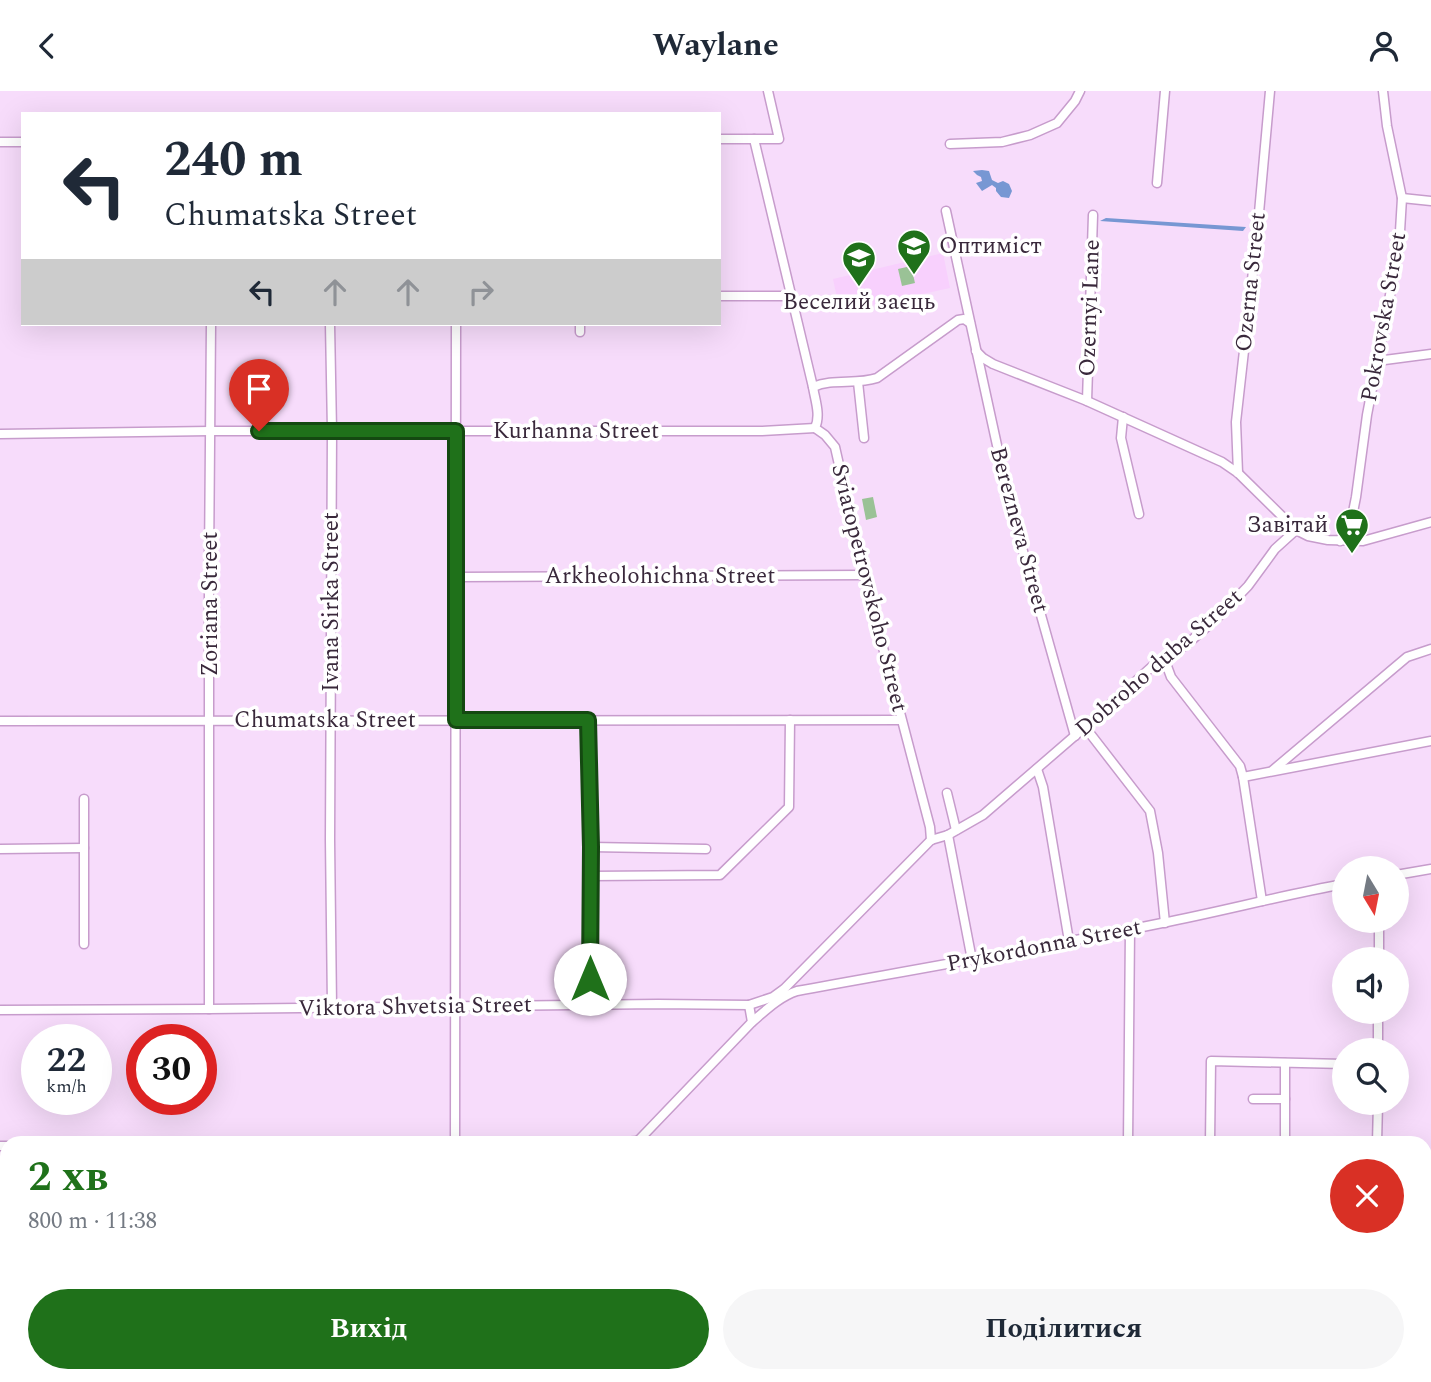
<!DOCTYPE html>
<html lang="uk">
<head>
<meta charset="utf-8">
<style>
	body { margin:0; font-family:Spectral,serif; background:#f6f6f7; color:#1f2937; height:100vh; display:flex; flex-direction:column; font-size:26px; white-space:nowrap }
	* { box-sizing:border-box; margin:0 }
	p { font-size:23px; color:#747a83 }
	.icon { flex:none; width:38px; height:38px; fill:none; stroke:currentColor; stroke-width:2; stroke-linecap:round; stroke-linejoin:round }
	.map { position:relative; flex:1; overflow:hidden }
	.drawer { position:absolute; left:0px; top:1045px; width:1432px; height:247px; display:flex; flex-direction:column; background:#fff; border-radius:21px 21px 0 0; box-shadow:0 7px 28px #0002 }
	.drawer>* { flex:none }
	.top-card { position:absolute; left:21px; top:21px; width:700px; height:214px; border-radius:0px; box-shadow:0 7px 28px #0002; background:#fff; color:#1f2937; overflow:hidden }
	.needle { width:46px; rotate:170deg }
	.controls { position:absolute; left:1332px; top:765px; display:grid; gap:14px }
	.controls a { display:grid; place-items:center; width:77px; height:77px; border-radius:50%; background:#fff; box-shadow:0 7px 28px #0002; font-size:35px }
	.speed { position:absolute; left:21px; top:933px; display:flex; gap:14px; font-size:35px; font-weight:700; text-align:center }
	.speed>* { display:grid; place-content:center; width:91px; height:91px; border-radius:50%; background:#fff; box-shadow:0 7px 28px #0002; line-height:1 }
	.speed small { font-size:18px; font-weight:400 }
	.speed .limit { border:10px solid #d22; background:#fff; color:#111 }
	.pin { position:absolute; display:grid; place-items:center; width:60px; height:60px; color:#fff; margin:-72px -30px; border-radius:50% 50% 50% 0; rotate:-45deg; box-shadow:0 0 7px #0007 }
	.pin .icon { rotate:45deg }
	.me { position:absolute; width:77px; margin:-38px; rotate:0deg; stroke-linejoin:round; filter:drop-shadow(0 0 5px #0008) }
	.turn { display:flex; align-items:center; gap:24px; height:147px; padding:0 28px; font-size:32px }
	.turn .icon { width:91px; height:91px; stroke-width:2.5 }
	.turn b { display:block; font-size:49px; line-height:60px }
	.lanes { display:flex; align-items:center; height:66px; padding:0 28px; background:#0003; justify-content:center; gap:35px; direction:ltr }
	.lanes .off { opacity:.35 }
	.round { display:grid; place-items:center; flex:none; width:74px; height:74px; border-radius:37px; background:#f6f6f7 }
	.headline { display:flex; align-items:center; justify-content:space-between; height:119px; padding:0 28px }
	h1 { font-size:42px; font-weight:700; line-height:52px; color:#1f711a }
	.primary-button { display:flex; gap:14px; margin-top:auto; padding:14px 28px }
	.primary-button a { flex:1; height:80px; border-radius:42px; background:#1f711a; color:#fff; font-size:28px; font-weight:700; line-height:80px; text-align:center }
	.primary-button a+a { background:#f6f6f7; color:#1f2937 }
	header { display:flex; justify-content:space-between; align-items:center; height:91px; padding:0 28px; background:#fff; font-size:32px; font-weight:700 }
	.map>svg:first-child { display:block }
</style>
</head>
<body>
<header><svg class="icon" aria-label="back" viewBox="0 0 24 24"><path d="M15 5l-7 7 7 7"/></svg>Waylane<svg class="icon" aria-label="person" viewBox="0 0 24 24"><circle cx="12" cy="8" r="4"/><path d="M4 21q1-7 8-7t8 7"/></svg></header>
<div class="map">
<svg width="1431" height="1291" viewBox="0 0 1431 1291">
	<rect width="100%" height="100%" fill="#f7dcfb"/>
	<!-- built -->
	<polygon fill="#f8d0fd" points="943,162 950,197 840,221 833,188"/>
	<!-- green -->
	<g fill="#9ac296">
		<polygon points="911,175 915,192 902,195 898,178"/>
		<polygon points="873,406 877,426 866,429 862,408"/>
	</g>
	<!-- water -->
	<g fill="#7797d3">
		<polygon points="982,79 989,80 992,89 998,92 1003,90 1009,93 1012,100 1009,107 1001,106 996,100 996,97 992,94 982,100 976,92 982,90 981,86 977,84 973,80"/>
		<polygon points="1106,127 1246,136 1243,140 1100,130"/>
	</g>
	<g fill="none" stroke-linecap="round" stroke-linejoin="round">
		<!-- minor casing -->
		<g stroke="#c79ccc" stroke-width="11">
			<g id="minor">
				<polyline points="719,48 779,48 768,0"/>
				<path d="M754 48 813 296C815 309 821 324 815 337L825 344 835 356 864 484 930 736 931 749"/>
				<polyline points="0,51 23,51"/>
				<polyline points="950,53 1002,51 1030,44 1057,32 1075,10 1080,0"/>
				<polyline points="1157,92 1165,0"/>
				<polyline points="1402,107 1431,110"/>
				<polyline points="946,120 1010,414 1075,645"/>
				<polyline points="719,205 791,205"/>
				<polyline points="330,233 332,340 330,749 332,916"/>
				<polyline points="580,241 580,233"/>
				<polyline points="976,260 983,267 993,273 1087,310 1222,371 1238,382 1296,439 1308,445 1328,449 1363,450 1431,431"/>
				<polyline points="1377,270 1431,263"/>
				<polyline points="858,291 864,347"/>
				<path d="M813 296C833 287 856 294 877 287L958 229 964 228 970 232"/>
				<polyline points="1087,310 1093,124"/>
				<polyline points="1123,326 1121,347 1139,423"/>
				<polyline points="0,343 210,340 762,340 815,337"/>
				<polyline points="1238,382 1236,331 1257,144 1270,0"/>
				<polyline points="1340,450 1353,421 1356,406 1367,324 1399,157 1402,107 1387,35 1383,0"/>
				<polyline points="456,486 864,484"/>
				<polyline points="1164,567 1171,586 1240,675 1243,686 1262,810"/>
				<polyline points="588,629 591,756 590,914"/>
				<polyline points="0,630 901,629"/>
				<polyline points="1085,636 1150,720 1158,762 1165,832"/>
				<polyline points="1037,678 1043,696 1069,850"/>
				<polyline points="1273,679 1407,566 1431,558"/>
				<polyline points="1243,686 1431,650"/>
				<polyline points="947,702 956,739"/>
				<polyline points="948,744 972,869"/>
				<polyline points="931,749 948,744 983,724 1085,636 1157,571 1186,554 1218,526 1248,495 1275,458 1296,439"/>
				<polyline points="591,756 706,758"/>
				<polyline points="0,758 84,757"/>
				<polyline points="1396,784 1431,778"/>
				<polyline points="591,785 720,784 789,716 790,629"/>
				<polyline points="84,853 84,708"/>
				<polyline points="1379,868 1379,830"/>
				<polyline points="209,918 209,472 211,233"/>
				<polyline points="0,919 209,918 658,913 749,914 773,906 784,898 931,749"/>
				<path d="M752 931C766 919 779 906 797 900 918 878 1041 857 1162 832 1223 820 1283 804 1344 793"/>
				<polyline points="1378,959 1378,920"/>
				<polyline points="1285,972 1285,1052"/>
				<polyline points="1253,1008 1285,1008"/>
				<polyline points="455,1052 456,233"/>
				<polyline points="608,1052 638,1050"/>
				<polyline points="636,1052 752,931 749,914"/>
				<polyline points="1128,1052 1130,838"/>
				<polyline points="1210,1052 1211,970 1344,973"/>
				<polyline points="1377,1052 1378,1012"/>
				<polyline points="0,1055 7,1055"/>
				<polyline points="0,1183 7,1183"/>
				<polyline points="1424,1221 1431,1221"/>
				<polyline points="224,1291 230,1284"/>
				<polyline points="413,1291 419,1284"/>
				<polyline points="694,1291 694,1284"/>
				<polyline points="745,1291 745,1284"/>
				<polyline points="949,1291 949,1284"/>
				<polyline points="1381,1291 1381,1284"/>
			</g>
		</g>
		<!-- minor -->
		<use href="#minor" stroke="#fff" stroke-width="8"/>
	</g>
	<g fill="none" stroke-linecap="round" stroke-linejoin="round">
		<!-- route casing -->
		<g stroke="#144911" stroke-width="18">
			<polyline id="route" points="259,340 456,340 456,629 588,629 591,756 590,888"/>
		</g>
		<!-- route -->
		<use href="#route" stroke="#1f711a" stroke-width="12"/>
	</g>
	<!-- icons -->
	<defs>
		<g id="school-pin" transform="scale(1.75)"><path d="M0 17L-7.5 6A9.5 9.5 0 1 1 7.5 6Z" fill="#1f711a" stroke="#fff"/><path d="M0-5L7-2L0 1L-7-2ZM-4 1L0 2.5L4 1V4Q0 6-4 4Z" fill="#fff"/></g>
		<g id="supermarket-pin" transform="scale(1.75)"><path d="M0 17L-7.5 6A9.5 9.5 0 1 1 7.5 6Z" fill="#1f711a" stroke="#fff"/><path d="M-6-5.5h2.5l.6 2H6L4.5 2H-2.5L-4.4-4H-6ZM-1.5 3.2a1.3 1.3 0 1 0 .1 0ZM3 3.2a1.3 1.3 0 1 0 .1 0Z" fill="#fff"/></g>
	</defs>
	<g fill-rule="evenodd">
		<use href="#school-pin" x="914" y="155"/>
		<use href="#school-pin" x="859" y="167"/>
		<use href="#supermarket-pin" x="1352" y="434"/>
	</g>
	<g text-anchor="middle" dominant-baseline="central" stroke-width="7" stroke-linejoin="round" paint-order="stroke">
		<!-- poi labels -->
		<g font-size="23" fill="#39283b" stroke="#fff" text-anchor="start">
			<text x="939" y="155">Оптиміст</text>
			<text x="859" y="211" text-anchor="middle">Веселий заєць</text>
			<text x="1328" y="434" text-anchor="end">Завітай</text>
		</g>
		<!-- street labels -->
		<g font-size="23" fill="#39283b" stroke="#fff">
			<text transform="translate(1251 191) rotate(-84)">Ozerna Street</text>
			<text transform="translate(1090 217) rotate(-88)">Ozernyi Lane</text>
			<text transform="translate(1384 226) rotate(-80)">Pokrovska Street</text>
			<text x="576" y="340">Kurhanna Street</text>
			<text transform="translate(1019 439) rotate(75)">Berezneva Street</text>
			<text x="660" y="485">Arkheolohichna Street</text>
			<text transform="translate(869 497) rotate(76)">Sviatopetrovskoho Street</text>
			<text transform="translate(331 511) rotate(-90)">Ivana Sirka Street</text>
			<text transform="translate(210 513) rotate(-90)">Zoriana Street</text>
			<text transform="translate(1159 572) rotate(-41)">Dobroho duba Street</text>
			<text x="325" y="629">Chumatska Street</text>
			<text transform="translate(1044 855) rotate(-11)">Prykordonna Street</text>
			<text transform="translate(415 916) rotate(-1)">Viktora Shvetsia Street</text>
		</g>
	</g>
</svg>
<div class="controls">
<a><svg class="needle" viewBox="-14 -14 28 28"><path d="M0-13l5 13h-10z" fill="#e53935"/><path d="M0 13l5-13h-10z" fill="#747a83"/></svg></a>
<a><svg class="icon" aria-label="sound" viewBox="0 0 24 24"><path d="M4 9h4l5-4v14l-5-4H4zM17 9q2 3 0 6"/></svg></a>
<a><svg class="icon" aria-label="search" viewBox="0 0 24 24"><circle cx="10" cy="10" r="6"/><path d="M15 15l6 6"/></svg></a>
</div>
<div class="speed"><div>22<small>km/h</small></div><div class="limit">30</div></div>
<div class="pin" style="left:259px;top:340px;background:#d93025"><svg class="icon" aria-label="arrive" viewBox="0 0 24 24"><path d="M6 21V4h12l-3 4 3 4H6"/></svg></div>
<svg class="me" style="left:590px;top:888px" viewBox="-20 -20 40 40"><circle r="19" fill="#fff"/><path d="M0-13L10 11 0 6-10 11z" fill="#1f711a"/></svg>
<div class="top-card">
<div class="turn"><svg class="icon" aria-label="left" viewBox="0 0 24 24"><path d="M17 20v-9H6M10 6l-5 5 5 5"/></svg><div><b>240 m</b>Chumatska Street</div></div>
<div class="lanes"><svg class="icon" aria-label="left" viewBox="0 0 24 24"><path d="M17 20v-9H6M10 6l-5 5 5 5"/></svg><svg class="icon off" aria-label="ahead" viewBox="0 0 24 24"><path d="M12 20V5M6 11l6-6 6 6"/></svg><svg class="icon off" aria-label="ahead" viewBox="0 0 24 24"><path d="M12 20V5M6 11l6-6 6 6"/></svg><svg class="icon off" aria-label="right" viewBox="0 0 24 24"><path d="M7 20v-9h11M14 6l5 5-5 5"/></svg></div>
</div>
<section class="drawer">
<div class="headline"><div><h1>2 хв</h1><p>800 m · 11:38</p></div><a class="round" style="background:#d93025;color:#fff"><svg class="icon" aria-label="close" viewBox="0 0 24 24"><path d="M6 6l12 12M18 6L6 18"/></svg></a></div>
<div class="primary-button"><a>Вихід</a><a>Поділитися</a></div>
</section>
</div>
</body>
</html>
